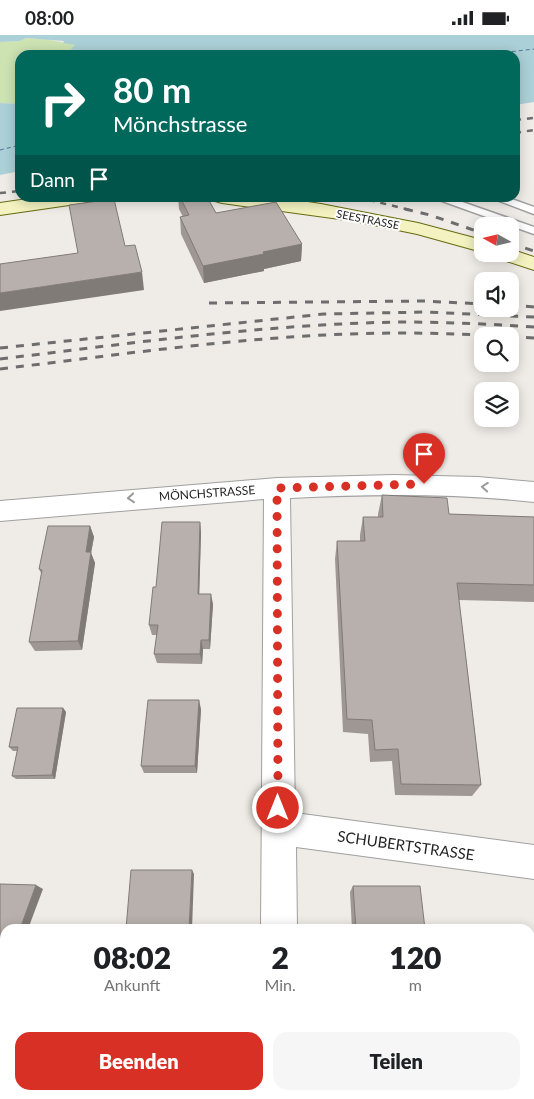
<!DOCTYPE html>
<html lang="de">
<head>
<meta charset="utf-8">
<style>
	body { margin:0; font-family:Lato,sans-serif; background:#f6f6f6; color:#202124; height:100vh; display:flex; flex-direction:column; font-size:19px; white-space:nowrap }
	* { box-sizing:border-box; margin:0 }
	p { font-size:16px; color:#757577 }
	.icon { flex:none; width:28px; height:28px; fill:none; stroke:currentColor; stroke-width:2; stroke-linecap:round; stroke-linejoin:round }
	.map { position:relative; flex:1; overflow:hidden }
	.side { position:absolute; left:0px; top:889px; width:535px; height:176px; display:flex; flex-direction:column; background:#fff; border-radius:15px 15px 0 0; box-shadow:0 2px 12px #0003 }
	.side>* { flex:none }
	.top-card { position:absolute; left:15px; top:15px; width:505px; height:152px; border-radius:15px; box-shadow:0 2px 12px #0003; background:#00695c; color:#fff; overflow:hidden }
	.needle { width:32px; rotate:278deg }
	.fabs { position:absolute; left:474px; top:182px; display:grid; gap:10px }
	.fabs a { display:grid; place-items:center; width:45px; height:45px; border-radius:10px; background:#fff; box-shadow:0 2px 12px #0003; font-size:25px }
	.pin { position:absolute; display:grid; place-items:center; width:42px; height:42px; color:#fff; margin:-51px -21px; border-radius:50% 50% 50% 0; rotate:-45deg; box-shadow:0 0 5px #0007 }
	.pin .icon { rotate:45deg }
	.me { position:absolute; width:55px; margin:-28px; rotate:0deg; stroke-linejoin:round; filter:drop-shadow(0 0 4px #0008) }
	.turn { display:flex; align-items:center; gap:18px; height:105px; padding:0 15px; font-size:22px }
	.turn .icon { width:65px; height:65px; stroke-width:2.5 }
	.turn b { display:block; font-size:35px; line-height:42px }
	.then { display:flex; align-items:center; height:48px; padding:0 15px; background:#0003; gap:10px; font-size:19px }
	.eta { display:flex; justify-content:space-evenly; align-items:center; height:85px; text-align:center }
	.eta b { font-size:30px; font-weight:800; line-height:35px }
	.action { display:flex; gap:10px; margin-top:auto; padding:10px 15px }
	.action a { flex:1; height:58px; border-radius:15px; background:#d93025; color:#fff; font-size:20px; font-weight:800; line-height:58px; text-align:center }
	.action a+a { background:#f6f6f6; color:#202124 }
	.status { display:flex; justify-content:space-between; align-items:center; height:35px; padding:0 25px; background:#fff; direction:ltr }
	.status svg { height:14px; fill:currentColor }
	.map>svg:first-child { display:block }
</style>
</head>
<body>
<div class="status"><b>08:00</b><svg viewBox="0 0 49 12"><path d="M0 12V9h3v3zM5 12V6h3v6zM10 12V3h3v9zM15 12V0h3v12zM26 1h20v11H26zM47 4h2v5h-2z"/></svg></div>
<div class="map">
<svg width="534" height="1064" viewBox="0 0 534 1064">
	<rect width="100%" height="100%" fill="#efebe6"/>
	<!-- grass -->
	<polygon fill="#cde3b2" points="26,3 38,4 40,3 76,10 72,14 86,20 20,20 20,69 0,68 0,7 20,6"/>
	<!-- water -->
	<g fill="#acd0d7">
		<polygon points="0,0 534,0 534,67 515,70 515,20 86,20 71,14 75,10 63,8 64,6 26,3 20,6 0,7"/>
		<polygon points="0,68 20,69 20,136 0,140"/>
	</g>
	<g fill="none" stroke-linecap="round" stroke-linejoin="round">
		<!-- ferry -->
		<g stroke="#4f7795" stroke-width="1" stroke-dasharray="4 3" stroke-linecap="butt">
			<polyline points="484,20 534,14"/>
			<polyline points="0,115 20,110"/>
		</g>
		<!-- lane casing -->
		<g stroke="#a0a0a0" stroke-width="3">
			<g id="lane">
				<polygon points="431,162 448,162 534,192 534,199"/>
				<polygon points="489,162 506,162 534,172 534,179"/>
			</g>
		</g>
		<!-- street casing -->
		<g stroke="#a0a0a0" stroke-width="2">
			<g id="street">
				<path d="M394 440 478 442 534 447V467C453 458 372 459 290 463L295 778 534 810V844L296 812 297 894H261L264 464 0 486V466L277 443Z"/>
				<rect x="260" y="1060" width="40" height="4"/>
			</g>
		</g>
		<!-- secondary casing -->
		<g stroke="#666b11" stroke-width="2">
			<g id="secondary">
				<polygon points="41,162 92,162 90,166 83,168 0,180 0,168"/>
				<polygon points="213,162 275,162 321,169 418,188 482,205 482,217 417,199 354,186 222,168 215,166"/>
				<polygon points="510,214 534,222 534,235 497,223 494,219 510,219"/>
			</g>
		</g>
		<!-- lane -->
		<use href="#lane" fill="#fff" fill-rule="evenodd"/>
		<!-- street -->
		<use href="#street" fill="#fff" fill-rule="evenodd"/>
		<!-- secondary -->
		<use href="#secondary" fill="#f3f2c0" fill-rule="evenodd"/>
		<!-- rail-far1 -->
		<g stroke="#6d6d6d" stroke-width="2.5" stroke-dasharray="6 6" stroke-linecap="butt">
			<polyline points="515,85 534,83"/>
			<polyline points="515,98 534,95"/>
			<polyline points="0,158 20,156"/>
			<polyline points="357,162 410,175"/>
		</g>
		<!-- rail -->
		<g stroke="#6d6d6d" stroke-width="3" stroke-dasharray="8 8" stroke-linecap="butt">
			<polyline points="405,174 430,180 482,198"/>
			<polyline points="510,208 534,216"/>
			<polyline points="209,268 424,266 482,269"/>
			<polyline points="510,270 534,272"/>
			<polyline points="0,313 324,279 427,277 534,282"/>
			<path d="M0 324C133 308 267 289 401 287 446 287 490 289 534 292"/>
			<path d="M0 334C133 318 267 298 401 298 446 298 490 300 534 303"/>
		</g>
	</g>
	<!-- wall -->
	<g fill="#9e9794">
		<polygon points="178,162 207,162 216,178 302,209 301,226 264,234 264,236 204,248 181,199 180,182 183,182 179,174"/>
		<polygon points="382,460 449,479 534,482 534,567 459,565 481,750 472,761 395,760 392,726 370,727 368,699 343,697 335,524 337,506 360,506 360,500 363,482 378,482 378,479"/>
		<polygon points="200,487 201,498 199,559 213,569 210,614 203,614 202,629 157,628 154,619 157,600 152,600 149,590"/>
		<polygon points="90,491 94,502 91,518 95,528 82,615 35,616 29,607 42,540 39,534"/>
		<polygon points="63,673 66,677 55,744 16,744 12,741 17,716 13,716 9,712"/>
		<polygon points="201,674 197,738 144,738 141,731"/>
		<polygon points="353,851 425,894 352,894 350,857"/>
		<polygon points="362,1060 437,1060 437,1064 363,1064"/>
	</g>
	<!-- shaded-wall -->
	<g fill="#817b78">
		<polygon points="302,209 301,226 264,234 264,236 204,248 203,231 263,217"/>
		<polygon points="142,237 144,255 0,276 0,258"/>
		<polygon points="200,487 201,498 199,569 198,559"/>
		<polygon points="90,491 94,502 91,518 95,528 82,615 78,606 86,517"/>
		<polygon points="211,559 213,569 210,614 209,605"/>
		<polygon points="201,605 203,614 202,629 200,619"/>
		<polygon points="199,665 201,674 197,738 195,731"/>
		<polygon points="63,673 66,677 55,744 52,740"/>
		<polygon points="192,835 194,839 192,894 189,894"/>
		<polygon points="36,850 43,854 28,894 20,894"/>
		<polygon points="5,1036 5,1060 12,1060 12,1064 0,1064"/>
	</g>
	<!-- building -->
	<g fill="#b8b0ac" stroke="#817b78">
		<polygon points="180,162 207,162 216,178 276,167 302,209 263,217 264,219 203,231 180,182 189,180"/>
		<polygon points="114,164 125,211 135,210 142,237 0,258 0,229 78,218 69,170"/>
		<polygon points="382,460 447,463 449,479 534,482 534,550 457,548 481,750 401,749 398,714 375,715 372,685 347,684 337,506 365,506 363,482 383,482"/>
		<polygon points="162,487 200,487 198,559 211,559 209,605 201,605 200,619 154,619 158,590 149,590 153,552 156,552"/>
		<polygon points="48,491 90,491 86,517 91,517 78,606 29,607 42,535 39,534"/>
		<polygon points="148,665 199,665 195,731 141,731"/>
		<polygon points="17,673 63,673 52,740 12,741 18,712 9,712"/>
		<polygon points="131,835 192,835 189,894 126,894"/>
		<polygon points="0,849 36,850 20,894 5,894 5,953 0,953"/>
		<polygon points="353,851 420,851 425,894 356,894"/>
		<polygon points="0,1022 5,1022 5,1036 0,1064"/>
		<polygon points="437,1060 437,1064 367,1064 367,1062"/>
	</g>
	<!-- one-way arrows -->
	<defs><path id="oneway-chevron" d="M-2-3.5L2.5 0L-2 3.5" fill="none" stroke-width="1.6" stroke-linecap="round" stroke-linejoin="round" transform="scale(1.25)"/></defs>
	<g stroke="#9a9a9a">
		<use href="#oneway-chevron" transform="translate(485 452) rotate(-176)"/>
		<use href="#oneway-chevron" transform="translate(131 463) rotate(175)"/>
	</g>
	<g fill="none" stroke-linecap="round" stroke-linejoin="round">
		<!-- route -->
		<polyline stroke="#d93025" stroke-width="9" stroke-dasharray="0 16.2" points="278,773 277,453 424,449"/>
	</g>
	<g text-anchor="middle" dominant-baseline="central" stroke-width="4" stroke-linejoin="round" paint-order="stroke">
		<!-- far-street labels -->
		<g font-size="11" fill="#1f1f1f" stroke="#fff">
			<text transform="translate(368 184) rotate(11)">SEESTRASSE</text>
		</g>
		<!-- street labels -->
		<g font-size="12" fill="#1f1f1f" stroke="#fff">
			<text transform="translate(207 458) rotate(-4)">MÖNCHSTRASSE</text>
		</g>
		<!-- near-street labels -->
		<g font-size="15" fill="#1f1f1f" stroke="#fff">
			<text transform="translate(406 810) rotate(8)">SCHUBERTSTRASSE</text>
		</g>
	</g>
</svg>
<div class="fabs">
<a><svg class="needle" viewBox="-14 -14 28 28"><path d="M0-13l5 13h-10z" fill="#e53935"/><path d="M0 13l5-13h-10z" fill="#757577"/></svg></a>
<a><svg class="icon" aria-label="sound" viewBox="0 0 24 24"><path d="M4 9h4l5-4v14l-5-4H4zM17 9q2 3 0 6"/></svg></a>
<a><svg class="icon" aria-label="search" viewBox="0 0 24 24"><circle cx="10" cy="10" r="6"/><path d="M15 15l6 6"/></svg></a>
<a><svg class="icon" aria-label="layers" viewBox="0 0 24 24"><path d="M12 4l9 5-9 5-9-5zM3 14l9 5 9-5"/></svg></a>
</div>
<div class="pin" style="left:424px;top:449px;background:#d93025"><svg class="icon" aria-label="arrive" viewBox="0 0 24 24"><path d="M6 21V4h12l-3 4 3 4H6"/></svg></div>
<svg class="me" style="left:278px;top:773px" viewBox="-20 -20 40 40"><circle r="17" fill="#d93025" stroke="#fff" stroke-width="3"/><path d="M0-11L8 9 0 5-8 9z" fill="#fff"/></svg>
<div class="top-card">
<div class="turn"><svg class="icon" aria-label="right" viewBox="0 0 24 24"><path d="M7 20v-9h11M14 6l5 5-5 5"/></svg><div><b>80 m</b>Mönchstrasse</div></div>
<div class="then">Dann<svg class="icon" aria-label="arrive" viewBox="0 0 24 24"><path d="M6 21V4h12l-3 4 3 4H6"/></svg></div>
</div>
<section class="side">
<div class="eta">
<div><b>08:02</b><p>Ankunft</p></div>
<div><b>2</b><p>Min.</p></div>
<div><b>120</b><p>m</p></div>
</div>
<div class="action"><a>Beenden</a><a>Teilen</a></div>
</section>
</div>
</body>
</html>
